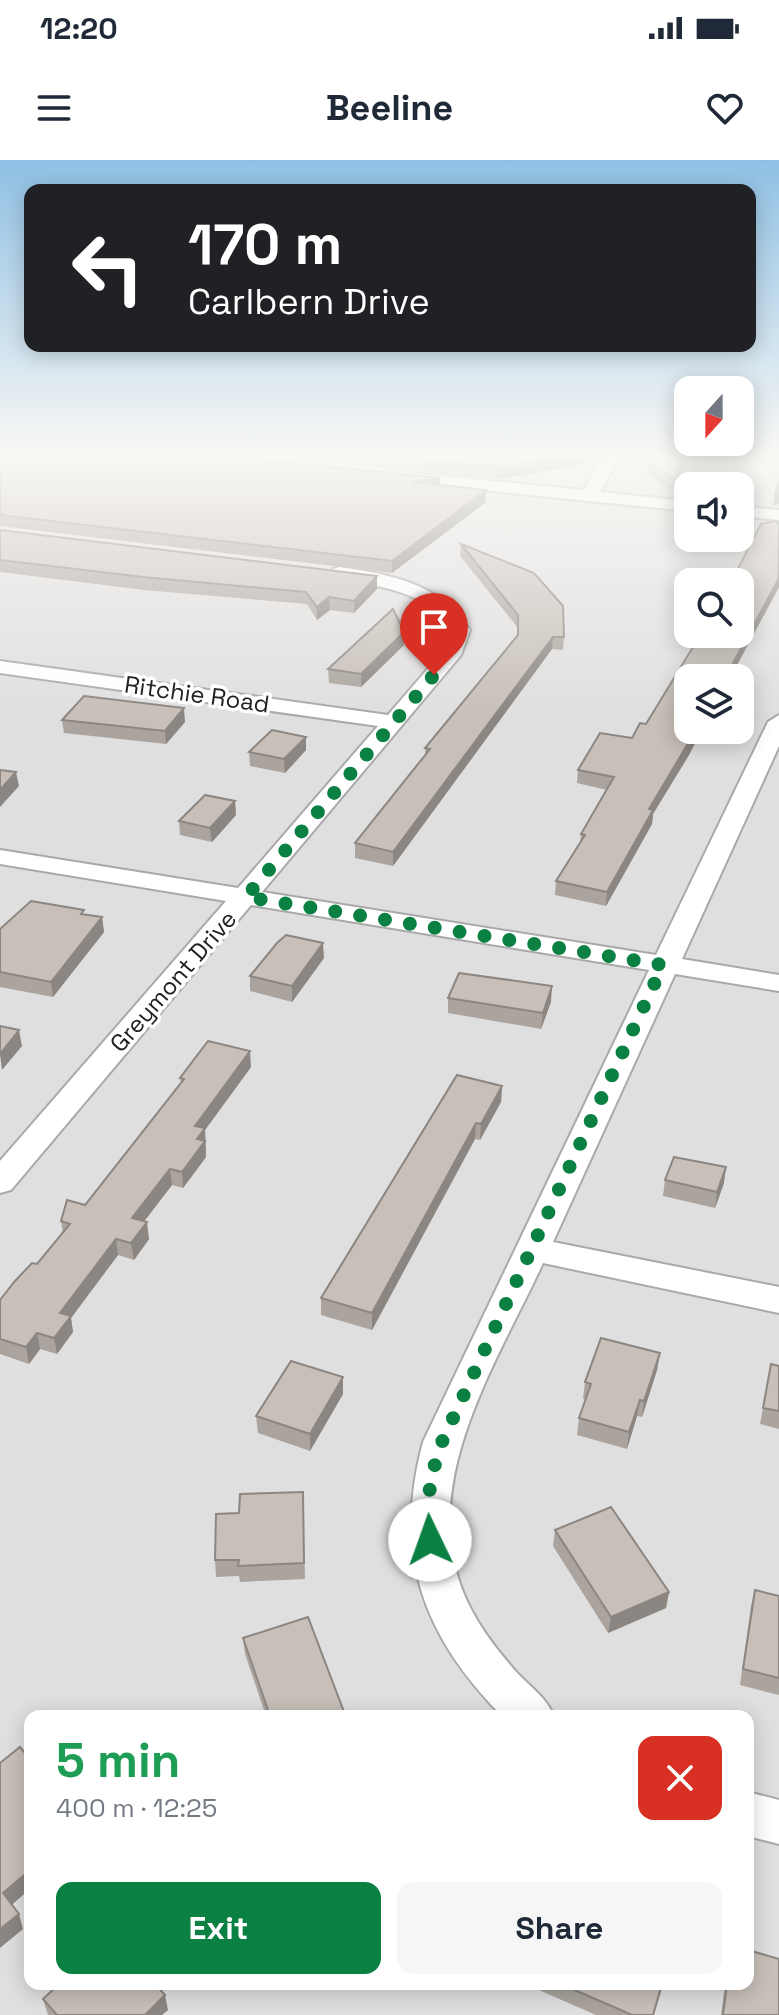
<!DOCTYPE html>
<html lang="en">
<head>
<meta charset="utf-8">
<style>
	body { margin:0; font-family:"Space Grotesk",sans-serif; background:#f6f6f7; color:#1f2937; height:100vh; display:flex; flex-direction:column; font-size:30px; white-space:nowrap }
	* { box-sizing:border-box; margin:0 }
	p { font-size:26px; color:#747a83 }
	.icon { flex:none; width:44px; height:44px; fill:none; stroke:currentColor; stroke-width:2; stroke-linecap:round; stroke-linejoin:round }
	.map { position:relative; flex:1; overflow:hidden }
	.details { position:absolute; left:24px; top:1550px; width:730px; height:280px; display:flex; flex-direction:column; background:#fff; border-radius:16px; box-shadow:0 4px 20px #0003 }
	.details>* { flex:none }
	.guide { position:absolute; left:24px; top:24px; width:732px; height:168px; border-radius:16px; box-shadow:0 4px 20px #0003; background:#202124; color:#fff; overflow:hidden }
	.needle { width:52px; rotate:201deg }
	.fabs { position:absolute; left:674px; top:216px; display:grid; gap:16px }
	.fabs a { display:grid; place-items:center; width:80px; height:80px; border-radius:16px; background:#fff; box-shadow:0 4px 20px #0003; font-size:40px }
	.pin { position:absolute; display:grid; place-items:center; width:68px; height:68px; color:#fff; margin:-82px -34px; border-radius:50% 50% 50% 0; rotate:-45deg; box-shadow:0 0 8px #0007 }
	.pin .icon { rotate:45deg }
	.me { position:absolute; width:88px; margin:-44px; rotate:357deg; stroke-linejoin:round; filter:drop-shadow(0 0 6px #0008) }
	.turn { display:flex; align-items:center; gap:28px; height:168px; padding:0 32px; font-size:36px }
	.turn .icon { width:104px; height:104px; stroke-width:2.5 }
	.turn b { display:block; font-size:56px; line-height:68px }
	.round { display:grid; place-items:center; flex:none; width:84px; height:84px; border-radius:16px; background:#f6f6f7 }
	.headline { display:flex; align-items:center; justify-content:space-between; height:136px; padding:0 32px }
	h1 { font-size:48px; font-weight:800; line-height:60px; color:#1e9e55 }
	.action { display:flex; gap:16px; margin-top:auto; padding:16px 32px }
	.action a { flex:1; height:92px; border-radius:16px; background:#0b8043; color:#fff; font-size:32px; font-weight:800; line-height:92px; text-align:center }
	.action a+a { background:#f6f6f7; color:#1f2937 }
	.status { display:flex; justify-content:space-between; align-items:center; height:56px; padding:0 40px; background:#fff; direction:ltr }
	.status svg { height:22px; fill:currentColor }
	header { display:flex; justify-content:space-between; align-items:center; height:104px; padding:0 32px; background:#fff; font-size:36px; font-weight:800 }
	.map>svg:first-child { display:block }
</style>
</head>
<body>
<div class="status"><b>12:20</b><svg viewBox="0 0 49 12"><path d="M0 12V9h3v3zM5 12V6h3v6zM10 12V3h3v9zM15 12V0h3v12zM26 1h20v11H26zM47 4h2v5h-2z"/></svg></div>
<header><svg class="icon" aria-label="menu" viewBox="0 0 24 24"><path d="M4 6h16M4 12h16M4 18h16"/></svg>Beeline<svg class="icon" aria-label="heart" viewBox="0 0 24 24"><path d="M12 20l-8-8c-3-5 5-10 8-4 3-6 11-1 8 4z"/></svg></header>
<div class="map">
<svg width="779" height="1855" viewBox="0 0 779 1855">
	<rect width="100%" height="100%" fill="#f2efe9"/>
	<!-- residential -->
	<path fill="#e0dfdf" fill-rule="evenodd" d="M0 297H779V1855H0ZM688 326H740V378H688ZM688 422H740V474H688ZM688 518H740V570H688ZM30 1556H748V1824H30Z"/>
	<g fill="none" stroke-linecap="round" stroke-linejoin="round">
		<!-- minor casing -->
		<g stroke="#a9a9a9" stroke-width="4">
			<g id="minor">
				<polygon points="603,297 619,297 600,332 688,341 688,351 400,322 392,317 400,312 584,330"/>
				<polygon points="740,346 779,350 779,360 740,356"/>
				<path d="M340 407C392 415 440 423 470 470L461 495 262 732 656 795 768 562 779 555V586L682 799 779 815V831L675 814 553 1082 779 1127V1153L543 1103C494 1209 409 1334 472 1451 484 1474 502 1496 519 1515 533 1529 546 1538 554 1556H502C422 1475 393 1393 423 1282L649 810 251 745 11 1030 0 1033V1001L226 741 0 704V690L238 728 378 566 0 513V501L388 555 444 490 450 470C424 427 377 428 333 417V409Z"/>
				<polygon points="748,1632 779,1640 779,1684 748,1676"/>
			</g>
		</g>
		<!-- minor -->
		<use href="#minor" fill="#fff" fill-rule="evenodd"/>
	</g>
	<!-- wall -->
	<g fill="#aba49e">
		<polygon points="0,297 440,318 440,325 486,330 486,342 392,413 0,366"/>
		<polygon points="278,297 585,297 585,304 499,319"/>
		<polygon points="651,297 689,297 673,331 647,314 648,303"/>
		<polygon points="779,363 779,427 730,518 688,518 689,595 653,654 652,664 606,746 555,735 556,721 580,683 581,674 607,630 577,623 578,610 632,578 646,564"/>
		<polygon points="0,370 377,416 377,429 354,453 330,450 317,460 307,444 144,430 0,412"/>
		<polygon points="461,384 564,477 563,490 552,489 393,706 355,698 355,683 425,595 425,588 518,476 518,468 460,396"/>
		<polygon points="404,485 361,527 329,523 328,509"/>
		<polygon points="62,560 185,562 166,584 64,573"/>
		<polygon points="306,577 306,590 285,613 250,606 249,592"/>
		<polygon points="235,641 236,655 212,682 180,675 179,661"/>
		<polygon points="102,757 104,772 53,837 0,827 0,769"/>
		<polygon points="324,798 292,842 250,831 250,816"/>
		<polygon points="448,838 551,842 541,869 448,853"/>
		<polygon points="251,907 205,970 206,997 183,1028 172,1025 144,1062 149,1079 134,1100 118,1095 71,1158 73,1172 57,1194 40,1189 29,1204 0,1194 0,1140 37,1104 63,1073 61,1061 85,1045 181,923 180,918"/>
		<polygon points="502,926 501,942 480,980 475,979 372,1170 321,1155 321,1138"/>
		<polygon points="665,1020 724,1023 715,1048 663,1036"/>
		<polygon points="660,1193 657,1210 642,1257 637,1256 627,1289 577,1275 579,1258 585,1239 583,1239 585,1222"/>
		<polygon points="771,1204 779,1206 779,1269 760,1264"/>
		<polygon points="343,1234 310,1291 258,1273 256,1256"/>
		<polygon points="303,1332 305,1419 240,1422 239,1416 216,1417 215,1400 239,1353"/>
		<polygon points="555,1370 669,1432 666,1448 608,1473 553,1386"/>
		<polygon points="755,1430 779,1436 779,1535 740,1525 751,1446"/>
		<polygon points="243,1478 344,1552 345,1556 266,1556 245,1494"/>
		<polygon points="525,1824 663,1824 654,1855 596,1855"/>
		<polygon points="725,1824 748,1824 779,1855 721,1855"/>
		<polygon points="43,1839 168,1850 162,1855 48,1855"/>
	</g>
	<!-- shaded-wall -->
	<g fill="#8b8681">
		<polygon points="562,297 585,297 585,304 499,319 499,307"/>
		<polygon points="685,297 689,297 673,331 675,319"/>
		<polygon points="440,318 439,329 413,322"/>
		<polygon points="486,330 486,342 392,413 392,401"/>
		<polygon points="779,333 779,344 773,346 775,335"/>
		<polygon points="377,416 377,429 354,453 354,441"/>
		<polygon points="779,418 779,427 730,518 725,518"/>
		<polygon points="329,437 330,450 317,460 317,447"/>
		<polygon points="404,472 404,485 361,527 361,514"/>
		<polygon points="553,477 552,489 393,706 393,692"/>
		<polygon points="184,548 185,562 166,584 165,571"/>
		<polygon points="696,570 702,570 689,595 653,654 652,664 606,746 607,732 649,649"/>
		<polygon points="306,577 306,590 285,613 284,599"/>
		<polygon points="16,612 19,626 0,647 0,630"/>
		<polygon points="235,641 236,655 212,682 210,668"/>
		<polygon points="102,757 104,772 53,837 51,822"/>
		<polygon points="323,783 324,798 292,842 292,826"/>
		<polygon points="552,826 551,842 541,869 543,853"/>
		<polygon points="19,870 22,886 2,910 0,894"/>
		<polygon points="250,891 251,907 205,970 206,997 183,1028 182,1012 195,966"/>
		<polygon points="502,926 501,942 480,980 481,964"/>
		<polygon points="476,963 475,979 372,1170 372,1153"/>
		<polygon points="726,1007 724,1023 715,1048 717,1032"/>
		<polygon points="170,1009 172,1025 134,1074 132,1058"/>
		<polygon points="147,1062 149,1079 134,1100 131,1083"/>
		<polygon points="116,1079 118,1095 71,1158 73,1172 57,1194 54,1178 60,1153"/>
		<polygon points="37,1173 40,1189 29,1204 26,1187"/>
		<polygon points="660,1193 657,1210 642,1257 644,1241"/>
		<polygon points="343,1217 343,1234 310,1291 310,1274"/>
		<polygon points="640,1240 637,1256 627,1289 629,1272"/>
		<polygon points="669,1432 666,1448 608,1473 611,1457"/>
		<polygon points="344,1552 345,1556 332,1556"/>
		<polygon points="30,1710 30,1729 8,1748 3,1733"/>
		<polygon points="19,1754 23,1769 0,1788 0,1769"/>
		<polygon points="165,1835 168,1850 162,1855 145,1855"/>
	</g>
	<!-- building -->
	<g fill="#c7bfb8" stroke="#8b8681" stroke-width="2">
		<polygon points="0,297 230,297 440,318 413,322 486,330 392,401 0,355"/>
		<polygon points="390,297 562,297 499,307"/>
		<polygon points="651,297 685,297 675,319 648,303"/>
		<polygon points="779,320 779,333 775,335"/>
		<polygon points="775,361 779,363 779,418 725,518 688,518 688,570 696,570 649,649 653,650 607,732 556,721 585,675 581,674 614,617 578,610 600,573 632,578 640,563 646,564 701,474 740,474 740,422 731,422 761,364"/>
		<polygon points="0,370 377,416 354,441 329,437 317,447 306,432 143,417 0,400"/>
		<polygon points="461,384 534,413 563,446 564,477 553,477 393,692 355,683 430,589 425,588 518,475 518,455"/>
		<polygon points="393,449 404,472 361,514 328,509"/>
		<polygon points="84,536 184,548 165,571 62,560"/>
		<polygon points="272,570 306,577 284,599 249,592"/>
		<polygon points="0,610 16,612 0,630"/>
		<polygon points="205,635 235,641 210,668 179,661"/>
		<polygon points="31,741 84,750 81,754 102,757 51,822 0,812 0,769"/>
		<polygon points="286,775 323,783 292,826 250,816 277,783"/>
		<polygon points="459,813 552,826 543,853 448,838"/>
		<polygon points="0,866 19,870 0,894"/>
		<polygon points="208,881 250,891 195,966 205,968 197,979 205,981 182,1012 170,1009 132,1058 147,1062 131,1083 116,1079 60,1153 71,1156 54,1178 37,1173 26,1187 0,1179 0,1140 15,1121 32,1103 37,1104 70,1064 61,1061 67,1040 85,1045 184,919 180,918"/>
		<polygon points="457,915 502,926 481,964 476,963 372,1153 321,1138"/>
		<polygon points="674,997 726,1007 717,1032 665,1020"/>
		<polygon points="601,1178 660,1193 644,1241 640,1240 629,1272 579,1258 591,1224 585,1222"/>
		<polygon points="291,1201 343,1217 310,1274 256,1256"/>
		<polygon points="771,1204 779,1206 779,1251 763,1248"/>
		<polygon points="303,1332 304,1403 238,1406 239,1400 215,1400 216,1354 239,1353 240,1334"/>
		<polygon points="611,1347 669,1432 611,1457 555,1370"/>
		<polygon points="755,1430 779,1436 779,1518 743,1509"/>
		<polygon points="308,1457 344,1552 332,1556 270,1556 243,1478"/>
		<polygon points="20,1587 30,1599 30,1710 3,1733 19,1754 0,1769 0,1603"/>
		<polygon points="748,1790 779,1799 779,1855 723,1855 727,1824 748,1824"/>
		<polygon points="59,1824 155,1824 165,1835 145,1855 57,1855 43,1839"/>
		<polygon points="561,1824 662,1824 653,1855 632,1855"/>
	</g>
	<!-- sky -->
	<linearGradient id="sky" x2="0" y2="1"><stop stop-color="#8fc0e4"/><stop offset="0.53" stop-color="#f9f8f5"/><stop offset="1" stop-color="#f9f8f5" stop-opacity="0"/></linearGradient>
	<rect width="779" height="556" fill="url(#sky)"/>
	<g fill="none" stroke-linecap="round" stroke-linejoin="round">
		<!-- route -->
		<path stroke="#0b8043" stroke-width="14" stroke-dasharray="0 25.2" d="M430 1380C425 1344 430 1316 442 1282L663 805 246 737 434 515"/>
	</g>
	<g text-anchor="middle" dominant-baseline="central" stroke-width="7" stroke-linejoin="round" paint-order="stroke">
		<!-- far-street labels -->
		<g font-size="24" fill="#222" stroke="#fff">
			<text transform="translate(197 534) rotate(8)">Ritchie Road</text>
			<text transform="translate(173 821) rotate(-49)">Greymont Drive</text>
		</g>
	</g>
</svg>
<div class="fabs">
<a><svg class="needle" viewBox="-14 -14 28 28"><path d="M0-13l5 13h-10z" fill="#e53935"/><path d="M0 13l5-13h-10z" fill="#747a83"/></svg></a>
<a><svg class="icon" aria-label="sound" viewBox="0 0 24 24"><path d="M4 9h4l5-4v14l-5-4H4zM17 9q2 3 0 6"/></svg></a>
<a><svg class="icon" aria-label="search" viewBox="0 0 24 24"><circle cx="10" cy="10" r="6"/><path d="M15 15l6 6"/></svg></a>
<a><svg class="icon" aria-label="layers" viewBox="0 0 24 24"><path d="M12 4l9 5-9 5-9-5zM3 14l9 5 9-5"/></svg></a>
</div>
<div class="pin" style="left:434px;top:515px;background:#d93025"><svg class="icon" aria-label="arrive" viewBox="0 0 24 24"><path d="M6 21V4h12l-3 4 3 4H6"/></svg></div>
<svg class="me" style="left:430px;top:1380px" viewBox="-20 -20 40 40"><circle r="19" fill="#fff"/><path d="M0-13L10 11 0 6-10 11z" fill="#0b8043"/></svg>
<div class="guide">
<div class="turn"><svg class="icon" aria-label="left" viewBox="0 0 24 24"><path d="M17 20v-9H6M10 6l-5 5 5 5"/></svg><div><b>170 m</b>Carlbern Drive</div></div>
</div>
<section class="details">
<div class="headline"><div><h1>5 min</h1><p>400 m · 12:25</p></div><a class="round" style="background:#d93025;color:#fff"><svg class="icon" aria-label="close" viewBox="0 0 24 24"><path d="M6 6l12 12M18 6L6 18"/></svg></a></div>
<div class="action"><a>Exit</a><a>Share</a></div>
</section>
</div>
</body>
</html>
